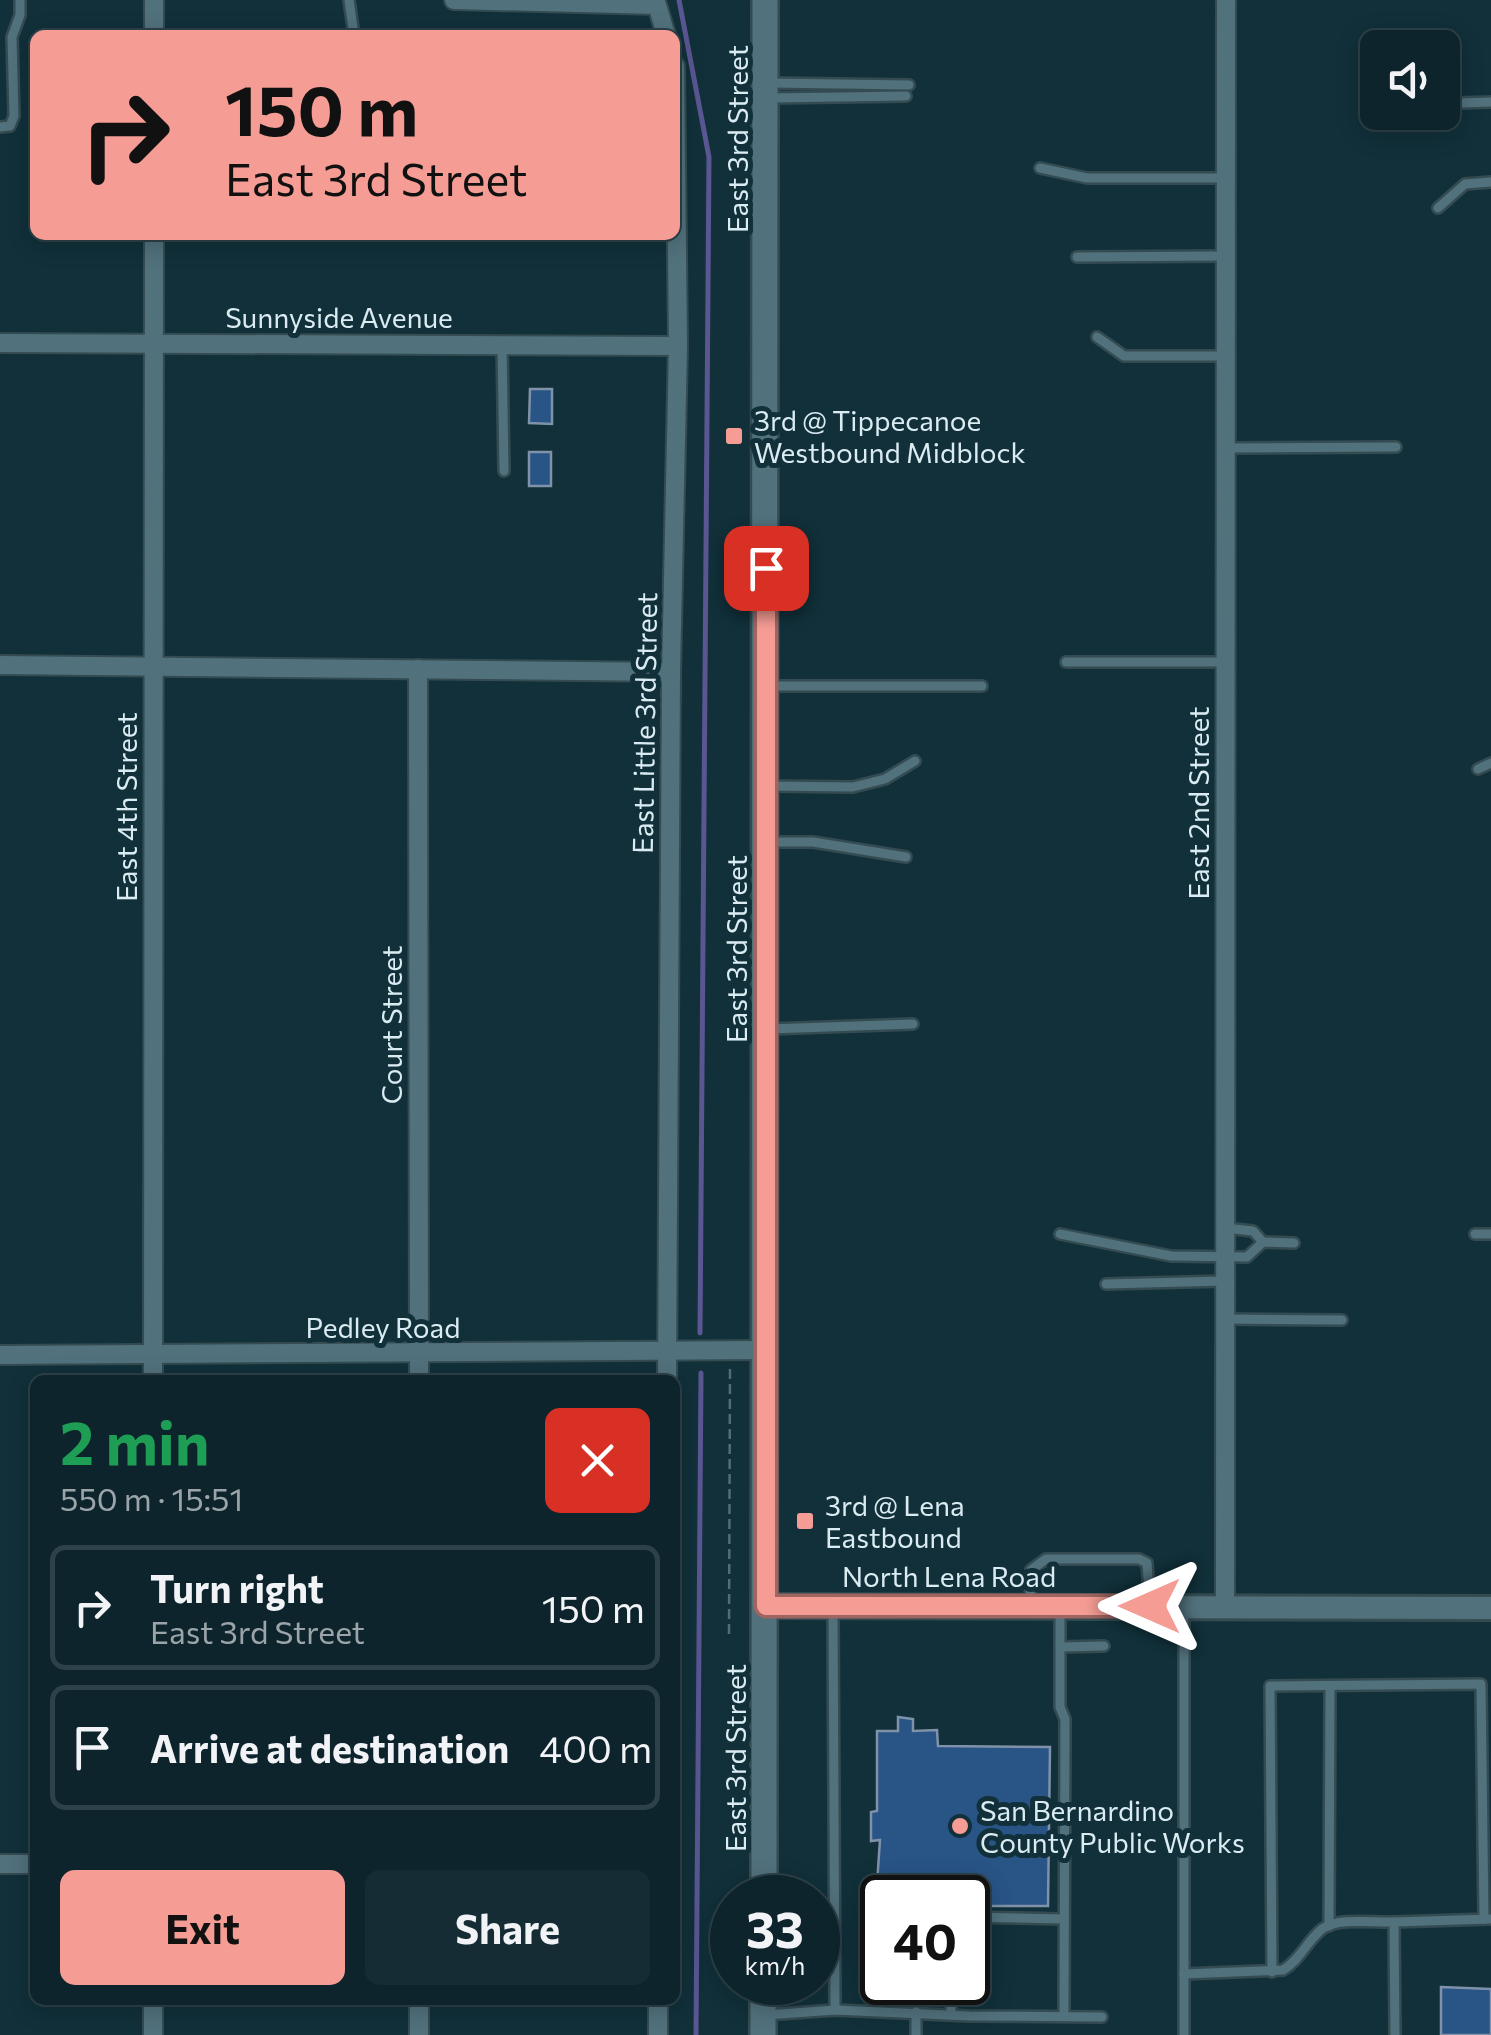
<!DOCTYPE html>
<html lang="en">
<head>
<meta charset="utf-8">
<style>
	body { margin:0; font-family:Commissioner,sans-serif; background:#162c34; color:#f1f3f6; height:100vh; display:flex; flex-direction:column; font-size:38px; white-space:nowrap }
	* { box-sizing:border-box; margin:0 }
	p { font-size:32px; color:#9aa4a9 }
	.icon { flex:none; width:55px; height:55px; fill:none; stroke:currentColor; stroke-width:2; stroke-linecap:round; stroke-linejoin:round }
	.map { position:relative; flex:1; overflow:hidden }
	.side { position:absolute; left:30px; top:1375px; width:650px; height:630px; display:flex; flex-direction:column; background:#0d242c; border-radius:15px; box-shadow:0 5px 25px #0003,0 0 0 2px #2d4148 }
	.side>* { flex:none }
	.guide { position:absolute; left:30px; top:30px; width:650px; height:210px; border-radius:15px; box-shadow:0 5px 25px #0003,0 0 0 2px #2d4148; background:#f59c95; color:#111; overflow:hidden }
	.tools { position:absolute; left:1360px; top:30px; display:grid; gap:20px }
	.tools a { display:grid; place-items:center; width:100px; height:100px; border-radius:15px; background:#0d242c; box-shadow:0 5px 25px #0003,0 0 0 2px #2d4148; font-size:50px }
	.speed { position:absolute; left:710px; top:1875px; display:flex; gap:20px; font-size:50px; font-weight:700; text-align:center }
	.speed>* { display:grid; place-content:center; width:130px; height:130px; border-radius:50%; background:#0d242c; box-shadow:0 5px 25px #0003,0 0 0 2px #2d4148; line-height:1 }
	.speed small { font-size:25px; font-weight:400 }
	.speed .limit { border:5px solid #111; border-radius:15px; background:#fff; color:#111 }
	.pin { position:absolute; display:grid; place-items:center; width:85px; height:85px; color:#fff; margin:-42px; border-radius:20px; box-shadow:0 5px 15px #0006 }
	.me { position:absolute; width:110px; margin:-55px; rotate:270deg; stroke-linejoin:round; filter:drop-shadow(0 0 8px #0008) }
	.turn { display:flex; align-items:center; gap:35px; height:210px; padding:0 30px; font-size:45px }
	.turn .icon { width:130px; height:130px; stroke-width:2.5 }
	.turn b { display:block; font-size:70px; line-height:85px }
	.round { display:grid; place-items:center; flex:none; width:105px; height:105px; border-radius:15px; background:#162c34 }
	.overview { display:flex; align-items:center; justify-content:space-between; height:170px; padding:0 30px }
	h1 { font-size:60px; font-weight:700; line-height:75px; color:#1e9e55 }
	.primary-button { display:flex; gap:20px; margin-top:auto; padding:20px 30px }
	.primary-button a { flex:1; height:115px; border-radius:15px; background:#f59c95; color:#111; font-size:40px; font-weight:700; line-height:115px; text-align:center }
	.primary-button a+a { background:#162c34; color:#f1f3f6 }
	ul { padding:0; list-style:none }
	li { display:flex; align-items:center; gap:30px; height:125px; margin:0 20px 15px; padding:0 10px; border:5px solid #2d4148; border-radius:15px }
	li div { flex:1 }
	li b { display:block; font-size:38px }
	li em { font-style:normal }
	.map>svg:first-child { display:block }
</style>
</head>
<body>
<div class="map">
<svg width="1491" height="2035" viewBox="0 0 1491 2035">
	<rect width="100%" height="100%" fill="#11303a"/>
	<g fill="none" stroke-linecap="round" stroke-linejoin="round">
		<!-- stream -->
		<g stroke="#5a5692" stroke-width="5">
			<polyline points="679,0 709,157 700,1333"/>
			<polyline points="696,2035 701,1373"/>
		</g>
	</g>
	<!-- building -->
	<g fill="#285486" stroke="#7f92a9" stroke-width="2.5">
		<polygon points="530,389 552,389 552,424 529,423"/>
		<rect x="529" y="452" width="22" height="34"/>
		<polygon points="898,1717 913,1719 913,1731 937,1730 938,1746 1050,1747 1048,1906 968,1906 968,1898 876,1898 880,1840 871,1841 871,1812 877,1811 877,1731 898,1731"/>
		<polygon points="1441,1987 1491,1989 1491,2035 1441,2035"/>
	</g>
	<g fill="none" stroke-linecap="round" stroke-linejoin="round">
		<!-- service casing -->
		<g stroke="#344b52" stroke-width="14">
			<g id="service">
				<polyline points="349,0 354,35"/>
				<polyline points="770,83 909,85"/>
				<polyline points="770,98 906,96"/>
				<polyline points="1458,103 1491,102"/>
				<polyline points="0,127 10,126 14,116 12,37 20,15 20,0"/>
				<polyline points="1040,168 1087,178 1225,178"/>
				<polyline points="1438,208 1465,184 1491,182"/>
				<polyline points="1077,257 1225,256"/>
				<polyline points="1097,337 1124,356 1225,356"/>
				<polyline points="502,345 504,471"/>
				<polyline points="1225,448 1396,447"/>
				<polyline points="1066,662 1225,662"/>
				<polyline points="766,686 982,686"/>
				<polyline points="1478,769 1491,763"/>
				<polyline points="767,786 853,787 885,779 915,761"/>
				<polyline points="769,842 813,842 906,857"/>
				<polyline points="769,1029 913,1024"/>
				<polyline points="1225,1228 1253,1231 1263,1242"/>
				<polyline points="1060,1234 1171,1256 1247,1257 1263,1242 1294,1243"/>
				<polyline points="1475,1234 1491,1234"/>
				<polyline points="1106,1284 1225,1281"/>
				<polyline points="1225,1319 1342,1320"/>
				<polyline points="1030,1603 1031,1570 1046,1559 1139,1559 1147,1563 1150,1604"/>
				<polyline points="833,1608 835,2010"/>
				<polyline points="1060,1608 1060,1707 1065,1719 1064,2016"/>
				<polyline points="1184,1608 1184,2035"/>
				<polyline points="1060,1647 1104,1646"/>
				<polyline points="968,1917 1063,1919"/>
				<polyline points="1394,1922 1491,1919"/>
				<polyline points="1329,1926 1330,1686"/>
				<polyline points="1272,1972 1270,1686 1481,1684 1484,1919"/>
				<path d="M1184 1974 1283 1970C1300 1960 1307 1941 1322 1929 1339 1917 1374 1923 1394 1922L1395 2035"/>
				<polyline points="916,2012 916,2035"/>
				<polyline points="766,2015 835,2010 969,2016 1102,2017"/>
				<polyline points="951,2015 951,1982"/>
			</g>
		</g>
		<!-- minor casing -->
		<g stroke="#344b52" stroke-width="22">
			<g id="minor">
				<polyline points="154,0 154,35"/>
				<polyline points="454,0 657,5 666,35"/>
				<polyline points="0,343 678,346"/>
				<polyline points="0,665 671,672"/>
				<polyline points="418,669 419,1380"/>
				<polyline points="0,1355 766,1350"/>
				<polyline points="153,1380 154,235"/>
				<polyline points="667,1380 671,672 678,346 675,66"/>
				<polyline points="1225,1606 1226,0"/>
				<polyline points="0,1864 35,1864"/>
				<polyline points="419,2000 419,2035"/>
				<polyline points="153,2035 153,2000"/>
				<polyline points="658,2035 658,2000"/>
			</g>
		</g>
		<!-- tertiary casing -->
		<g stroke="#344b52" stroke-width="28">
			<polyline id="tertiary" points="766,1606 1491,1608"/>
		</g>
		<!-- secondary casing -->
		<g stroke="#344b52" stroke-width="30">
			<g id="secondary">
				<polyline points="764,1898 765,0"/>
				<polyline points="763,2035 763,1982"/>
			</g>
		</g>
		<!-- path -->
		<polyline stroke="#536d76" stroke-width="2.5" stroke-dasharray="10 5" stroke-linecap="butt" points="729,1634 730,1368"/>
		<!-- service -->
		<use href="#service" stroke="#51717c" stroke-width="9"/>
		<!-- minor -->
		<use href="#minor" stroke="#51717c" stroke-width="18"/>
		<!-- tertiary -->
		<use href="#tertiary" stroke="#51717c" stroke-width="22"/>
		<!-- secondary -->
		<use href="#secondary" stroke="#51717c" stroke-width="25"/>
	</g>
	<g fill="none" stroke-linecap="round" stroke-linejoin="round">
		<!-- route casing -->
		<g stroke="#9f6561" stroke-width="25">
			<polyline id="route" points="766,568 766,1606 1150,1606"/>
		</g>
		<!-- route -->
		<use href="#route" stroke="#f59c95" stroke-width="18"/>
	</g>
	<!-- markers -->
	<g fill="#f59c95" stroke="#11303a" stroke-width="4">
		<rect x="724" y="426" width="20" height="20" rx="5"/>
		<rect x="795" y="1511" width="20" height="20" rx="5"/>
		<circle cx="960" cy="1826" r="10"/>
	</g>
	<g text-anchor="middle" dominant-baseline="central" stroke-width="10" stroke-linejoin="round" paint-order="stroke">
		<!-- street labels -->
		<g font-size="28" fill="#daebf1" stroke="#11303a">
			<text transform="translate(737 139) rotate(-90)">East 3rd Street</text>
			<text x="339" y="317">Sunnyside Avenue</text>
			<text transform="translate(644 723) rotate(-89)">East Little 3rd Street</text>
			<text transform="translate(1198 803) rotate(-90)">East 2nd Street</text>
			<text transform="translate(126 807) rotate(-90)">East 4th Street</text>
			<text transform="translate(736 949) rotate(-90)">East 3rd Street</text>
			<text transform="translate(391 1025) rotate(-90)">Court Street</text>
			<text x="383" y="1327">Pedley Road</text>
			<text x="949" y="1576">North Lena Road</text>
			<text transform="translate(735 1758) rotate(-90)">East 3rd Street</text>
		</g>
		<!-- poi labels -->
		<g font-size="28" fill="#daebf1" stroke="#11303a" text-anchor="start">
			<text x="754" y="420">3rd @ Tippecanoe<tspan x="754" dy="32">Westbound Midblock</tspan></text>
			<text x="825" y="1505">3rd @ Lena<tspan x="825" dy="32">Eastbound</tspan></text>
			<text x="980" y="1810">San Bernardino<tspan x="980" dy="32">County Public Works</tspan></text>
		</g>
	</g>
</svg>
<div class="tools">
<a><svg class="icon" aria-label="sound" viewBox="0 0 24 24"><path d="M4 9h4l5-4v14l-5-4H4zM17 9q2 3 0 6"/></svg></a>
</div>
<div class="speed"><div>33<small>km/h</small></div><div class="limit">40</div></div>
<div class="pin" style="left:766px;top:568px;background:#d93025"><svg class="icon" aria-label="arrive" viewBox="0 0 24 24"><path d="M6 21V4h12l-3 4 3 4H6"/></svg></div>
<svg class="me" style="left:1150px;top:1606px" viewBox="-20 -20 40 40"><path d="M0-17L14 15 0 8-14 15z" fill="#f59c95" stroke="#fff" stroke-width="4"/></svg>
<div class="guide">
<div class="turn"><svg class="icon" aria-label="right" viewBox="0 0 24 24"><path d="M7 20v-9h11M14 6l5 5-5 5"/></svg><div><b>150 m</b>East 3rd Street</div></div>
</div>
<section class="side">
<div class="overview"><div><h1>2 min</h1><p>550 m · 15:51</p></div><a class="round" style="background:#d93025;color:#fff"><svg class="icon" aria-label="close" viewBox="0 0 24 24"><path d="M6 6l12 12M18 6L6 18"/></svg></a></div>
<ul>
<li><svg class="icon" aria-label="right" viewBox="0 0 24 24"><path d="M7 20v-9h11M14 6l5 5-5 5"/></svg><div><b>Turn right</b><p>East 3rd Street</p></div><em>150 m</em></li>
<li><svg class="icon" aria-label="arrive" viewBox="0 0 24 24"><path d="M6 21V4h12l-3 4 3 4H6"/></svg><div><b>Arrive at destination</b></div><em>400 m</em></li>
</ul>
<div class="primary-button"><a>Exit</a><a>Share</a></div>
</section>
</div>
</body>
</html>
